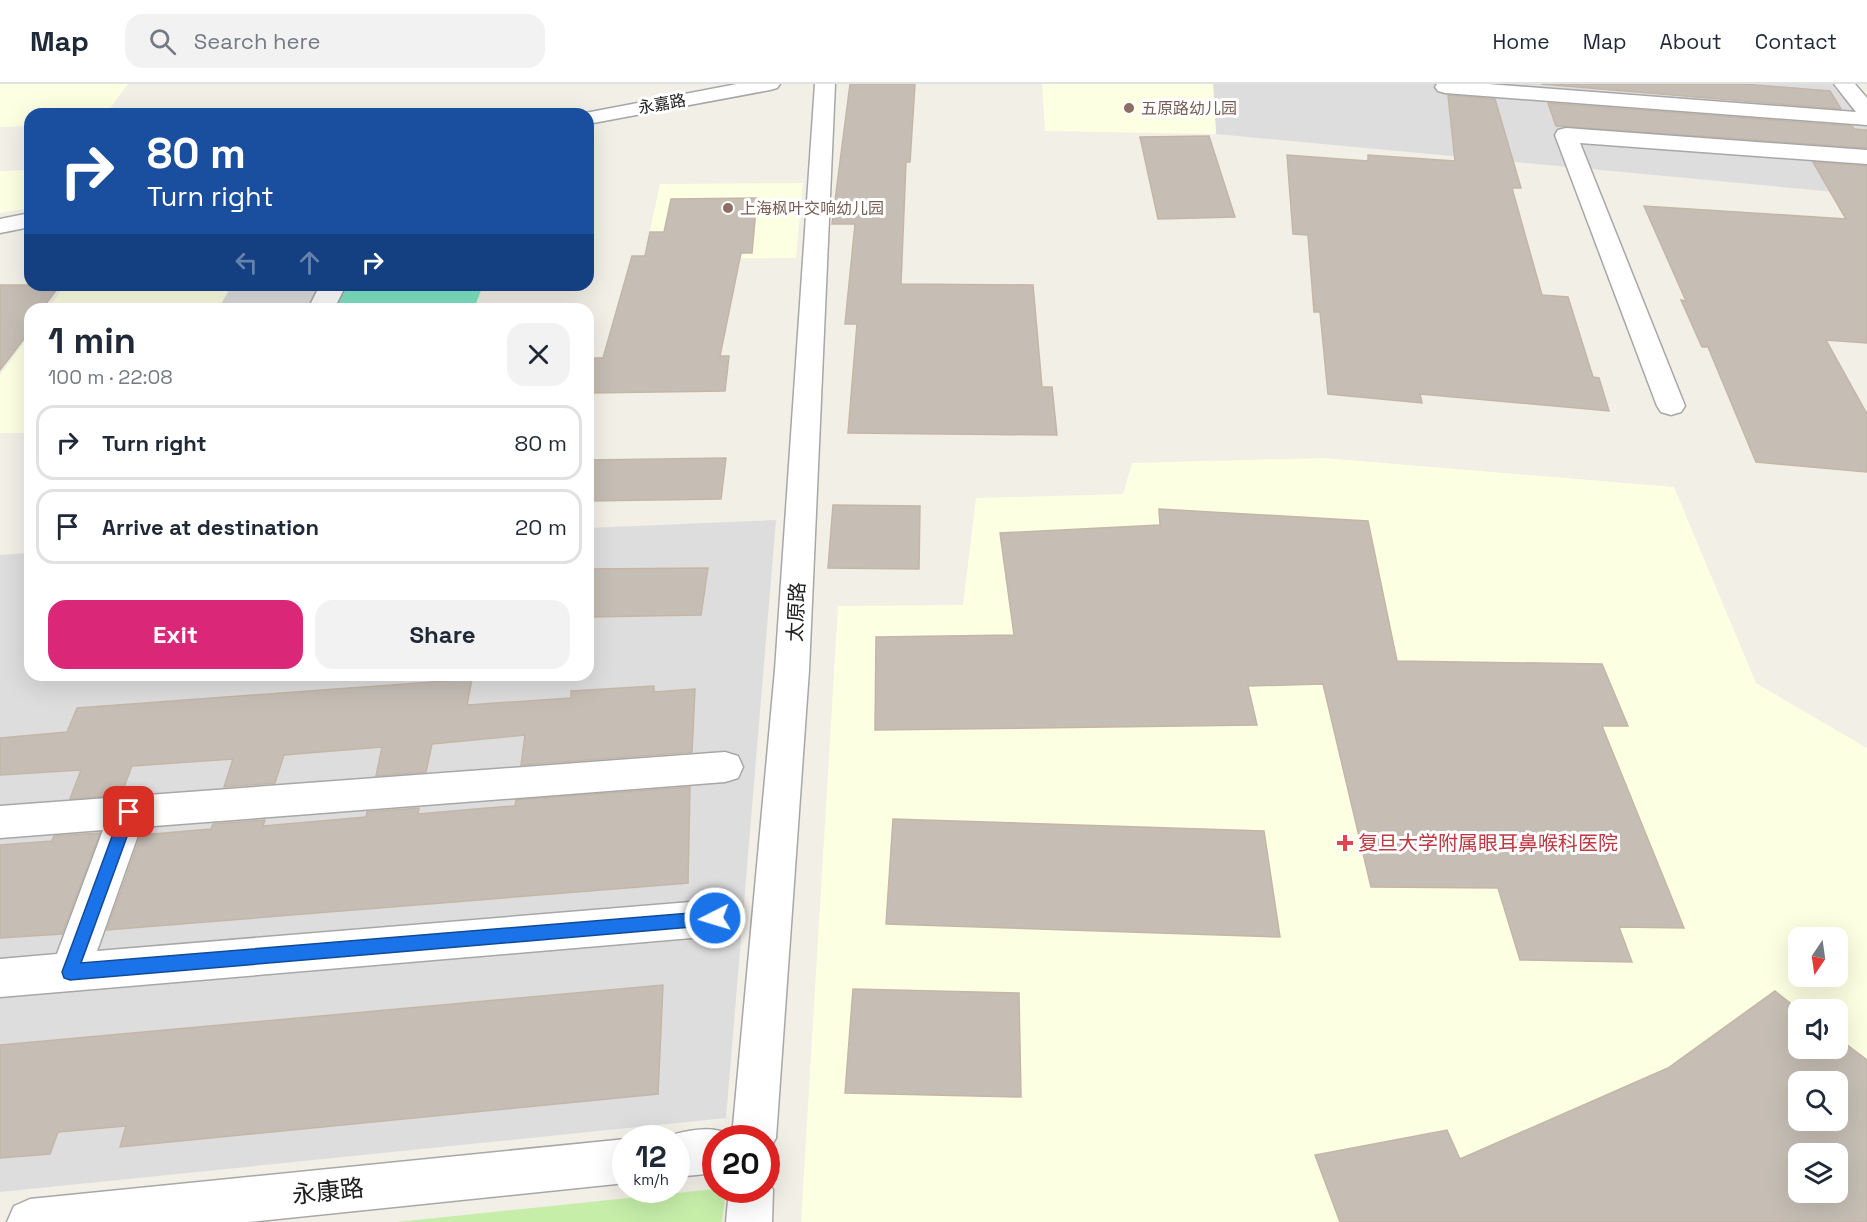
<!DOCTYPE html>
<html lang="en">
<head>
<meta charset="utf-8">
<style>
	body { margin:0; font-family:"Space Grotesk","Noto Sans SC",sans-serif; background:#f2f2f3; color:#1f2937; height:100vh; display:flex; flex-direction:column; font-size:22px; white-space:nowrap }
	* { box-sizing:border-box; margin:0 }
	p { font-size:20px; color:#747a83 }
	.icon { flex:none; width:33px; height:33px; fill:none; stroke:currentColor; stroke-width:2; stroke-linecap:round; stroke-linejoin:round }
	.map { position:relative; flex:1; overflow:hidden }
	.drawer { position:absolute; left:24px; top:219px; width:570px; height:378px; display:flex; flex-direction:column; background:#fff; border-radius:18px; box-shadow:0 6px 24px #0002 }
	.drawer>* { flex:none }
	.top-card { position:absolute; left:24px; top:24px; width:570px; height:183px; border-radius:18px; box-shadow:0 6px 24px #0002; background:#1a4fa0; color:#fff; overflow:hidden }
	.needle { width:39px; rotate:193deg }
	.tools { position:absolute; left:1788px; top:843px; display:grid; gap:12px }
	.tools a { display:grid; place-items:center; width:60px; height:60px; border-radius:12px; background:#fff; box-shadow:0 6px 24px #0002; font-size:30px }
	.speed { position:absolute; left:612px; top:1041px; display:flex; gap:12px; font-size:30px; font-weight:700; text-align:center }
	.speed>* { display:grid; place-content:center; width:78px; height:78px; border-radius:50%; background:#fff; box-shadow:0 6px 24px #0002; line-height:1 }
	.speed small { font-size:15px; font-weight:400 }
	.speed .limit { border:9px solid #d22; background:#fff; color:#111 }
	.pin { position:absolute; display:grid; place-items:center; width:51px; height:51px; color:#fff; margin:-26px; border-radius:12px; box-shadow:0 3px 9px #0006 }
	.me { position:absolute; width:66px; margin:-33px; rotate:265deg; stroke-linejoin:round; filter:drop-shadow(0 0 4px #0008) }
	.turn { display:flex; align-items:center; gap:21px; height:126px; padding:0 24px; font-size:27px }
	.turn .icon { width:78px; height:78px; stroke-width:2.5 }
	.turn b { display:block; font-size:42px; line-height:51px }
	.lanes { display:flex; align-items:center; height:57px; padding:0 24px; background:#0003; justify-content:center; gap:30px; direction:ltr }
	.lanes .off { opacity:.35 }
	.round { display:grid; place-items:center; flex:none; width:63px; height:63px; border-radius:18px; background:#f2f2f3 }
	.head { display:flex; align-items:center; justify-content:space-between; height:102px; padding:0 24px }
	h1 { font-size:36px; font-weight:700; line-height:45px }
	.cta { display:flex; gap:12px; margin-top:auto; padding:12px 24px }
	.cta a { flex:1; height:69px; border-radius:18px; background:#db2777; color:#fff; font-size:24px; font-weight:700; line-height:69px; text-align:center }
	.cta a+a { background:#f2f2f3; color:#1f2937 }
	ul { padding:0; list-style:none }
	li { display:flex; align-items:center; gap:18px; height:75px; margin:0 12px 9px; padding:0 12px; border:3px solid #e0e1e3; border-radius:18px }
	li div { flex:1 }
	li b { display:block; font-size:22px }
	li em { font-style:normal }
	header { display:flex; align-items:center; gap:36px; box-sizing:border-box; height:84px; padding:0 30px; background:#fff; border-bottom:2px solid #e0e1e3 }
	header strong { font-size:28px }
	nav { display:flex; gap:33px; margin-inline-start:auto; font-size:21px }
	.search { width:420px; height:54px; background:#f2f2f3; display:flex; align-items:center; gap:15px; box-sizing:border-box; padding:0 21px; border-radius:18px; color:#747a83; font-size:22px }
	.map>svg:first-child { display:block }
</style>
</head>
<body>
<header>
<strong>Map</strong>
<div class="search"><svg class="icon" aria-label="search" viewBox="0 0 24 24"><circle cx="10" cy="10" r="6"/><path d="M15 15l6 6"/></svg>Search here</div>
<nav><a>Home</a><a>Map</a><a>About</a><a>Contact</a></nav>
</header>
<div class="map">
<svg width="1867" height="1138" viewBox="0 0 1867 1138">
	<rect width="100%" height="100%" fill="#f1efe6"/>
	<!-- residential -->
	<g fill="#dedddd">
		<polygon points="1213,0 1831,0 1867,40 1867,111 1216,50"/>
		<polygon points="232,201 333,201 321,225 218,225"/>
		<polygon points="776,436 726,1034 0,1108 0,471 30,469 30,591 588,591 588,444"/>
	</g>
	<!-- education -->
	<g fill="#fdffe2" fill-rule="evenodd">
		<polygon points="0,0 128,0 106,30 30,30 30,42 0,43"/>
		<polygon points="1042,0 1213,0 1216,50 1045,47"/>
		<polygon points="30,86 30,124 0,129 0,87"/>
		<polygon points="803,99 796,174 644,175 660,100"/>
		<polygon points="65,201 232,201 218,225 48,225"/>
		<polygon points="30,250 30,349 0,349 0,291"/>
		<path d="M1324 374 1674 403 1756 599 1867 664V1138H801L838 522 963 521 976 414 1123 410 1132 379ZM1798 854H1838V892H1798ZM1798 926H1838V964H1798ZM1798 998H1838V1036H1798ZM1798 1070H1838V1108H1798Z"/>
	</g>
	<!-- grass -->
	<polygon fill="#c6eea9" points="715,1105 726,1106 722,1138 397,1138"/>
	<!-- pitch -->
	<polygon fill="#7fe5c5" points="347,201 483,201 474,225 335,225"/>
	<!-- building -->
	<g fill="#c6beb5" stroke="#c4b6a7" stroke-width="1.5" fill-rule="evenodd">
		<polygon points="850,0 915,0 910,78 906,78 901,200 1033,201 1042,303 1052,303 1057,351 848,349 857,240 845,240 855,140 832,140"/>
		<polygon points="1541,0 1743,0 1830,7 1841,25"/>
		<polygon points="1448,11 1495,15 1521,104 1512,104 1542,211 1568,213 1593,293 1599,294 1609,327 1420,310 1422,319 1328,310 1320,228 1314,228 1308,151 1293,150 1287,71 1368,77 1368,71 1455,77"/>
		<polygon points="1548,19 1852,42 1854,45 1867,46 1867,64 1556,42"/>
		<polygon points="1209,52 1235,133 1158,135 1140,53"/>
		<polygon points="1813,78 1867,82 1867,259 1826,256 1867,330 1867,388 1756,378 1708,263 1702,263 1681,216 1686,217 1644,122 1846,135"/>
		<polygon points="757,114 752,169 741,169 720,272 729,272 725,307 588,309 592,274 603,274 632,172 645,172 650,148 664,148 671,115"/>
		<polygon points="0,201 60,201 45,221 50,221 47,225 30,225 30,247 0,286"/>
		<polygon points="726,374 721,415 588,417 588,376"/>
		<polygon points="833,421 920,422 919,485 828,484"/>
		<polygon points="1159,425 1368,437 1397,577 1602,580 1628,642 1602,642 1684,844 1619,843 1632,878 1520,876 1498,804 1371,803 1323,600 1248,602 1257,641 875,646 876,553 1014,551 1000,449 1160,441"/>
		<polygon points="708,484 701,531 588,533 588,485"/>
		<polygon points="472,595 467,621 571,614 571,607 654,602 654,608 695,605 692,668 521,681 525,651 432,660 426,688 376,692 382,663 284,671 275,699 224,703 233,675 132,682 121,711 70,715 81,686 0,691 0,654 67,648 77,624"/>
		<polygon points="690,703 688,799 107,846 141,751 211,745 213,740 265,736 263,742 366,733 367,728 419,724 418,730 487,724 515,722 516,716"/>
		<polygon points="893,735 1264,747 1280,853 886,840"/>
		<polygon points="100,749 62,850 0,854 0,761 52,757 54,752"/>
		<polygon points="663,901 658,1010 120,1063 126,1042 58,1048 50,1070 0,1074 0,961"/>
		<polygon points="853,905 1019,909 1021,1013 845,1009"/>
		<path d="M1775 907 1799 926 1798 964H1838V954L1867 976V1138H1340L1315 1071 1447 1046 1460 1075 1668 984ZM1798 998H1838V1036H1798ZM1798 1070H1838V1108H1798Z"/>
	</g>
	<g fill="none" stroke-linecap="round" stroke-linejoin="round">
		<!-- minor casing -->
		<g stroke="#a7a7a7" stroke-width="3">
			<g id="minor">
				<polygon points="737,0 780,0 777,4 770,6 588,40 588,30 580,30"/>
				<path d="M815 0H835L809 586 776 1054 766 1071V1054H716V1089L676 1093V1054H663C682 1047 716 1039 732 1053L775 586Z"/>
				<polygon points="1437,0 1488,0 1856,28 1834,0 1855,0 1867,14 1867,41 1445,9 1438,7 1435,3"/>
				<polygon points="1566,44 1867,66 1867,80 1580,59 1685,322 1681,328 1671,331 1661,328 1657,322 1555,51 1558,46"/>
				<polygon points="30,129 30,143 0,149 0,135"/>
				<polygon points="320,201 346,201 334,225 308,225"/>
				<polygon points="725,668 738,672 743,683 738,694 725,698 141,743 97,867 715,816 729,821 734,834 729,847 715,852 0,913 0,875 57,870 103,746 0,754 0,722"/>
				<polygon points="626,1055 626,1099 249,1138 7,1138 14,1122 30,1115"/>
				<polygon points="766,1090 773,1106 772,1138 726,1138 729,1106 766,1106"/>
			</g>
		</g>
		<!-- minor -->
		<use href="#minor" fill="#fff" fill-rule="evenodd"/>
	</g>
	<!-- route -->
	<polygon fill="#1a73e8" stroke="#114b97" stroke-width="1.5" points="129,721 136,728 81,879 715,827 721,829 723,834 721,839 715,841 70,896 64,894 62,888 121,728"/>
	<!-- markers -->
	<g fill="#8d6e63" stroke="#fff" stroke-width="2">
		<circle cx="1129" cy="24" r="6"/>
		<circle cx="728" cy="124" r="6"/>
	</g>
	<path fill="#e0444e" stroke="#fff" stroke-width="2" d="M1342 750h6v6h6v6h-6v6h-6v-6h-6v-6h6z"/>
	<g text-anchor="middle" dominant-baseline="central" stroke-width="6" stroke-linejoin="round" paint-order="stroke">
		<!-- far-street labels -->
		<g font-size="16" fill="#202020" stroke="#fff">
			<text transform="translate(662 20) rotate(-10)">永嘉路</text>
		</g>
		<!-- far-education labels -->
		<g font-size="16" fill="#785e54" stroke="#fff" text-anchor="start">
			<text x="1141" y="24">五原路幼儿园</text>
			<text x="740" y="124">上海枫叶交响幼儿园</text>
		</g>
		<!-- street labels -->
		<g font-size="20" fill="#202020" stroke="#fff">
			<text transform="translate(796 528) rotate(-87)">太原路</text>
		</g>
		<!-- health labels -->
		<g font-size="20" fill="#be3a42" stroke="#fff" text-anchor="start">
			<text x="1358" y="759">复旦大学附属眼耳鼻喉科医院</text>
		</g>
		<!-- near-street labels -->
		<g font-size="24" fill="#202020" stroke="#fff">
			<text transform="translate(328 1107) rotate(-6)">永康路</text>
		</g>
	</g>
</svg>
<div class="tools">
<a><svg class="needle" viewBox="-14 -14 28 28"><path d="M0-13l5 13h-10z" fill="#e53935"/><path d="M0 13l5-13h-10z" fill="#747a83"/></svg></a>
<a><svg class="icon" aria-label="sound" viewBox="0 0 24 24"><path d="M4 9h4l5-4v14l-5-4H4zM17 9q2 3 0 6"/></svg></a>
<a><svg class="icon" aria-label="search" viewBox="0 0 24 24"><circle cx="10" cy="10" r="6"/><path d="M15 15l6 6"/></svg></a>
<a><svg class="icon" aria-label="layers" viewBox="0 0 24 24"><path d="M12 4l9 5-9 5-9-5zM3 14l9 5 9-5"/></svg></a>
</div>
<div class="speed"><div>12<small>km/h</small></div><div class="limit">20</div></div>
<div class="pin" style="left:129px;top:728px;background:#d93025"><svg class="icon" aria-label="arrive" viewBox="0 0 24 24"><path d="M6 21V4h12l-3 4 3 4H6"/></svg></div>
<svg class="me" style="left:715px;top:834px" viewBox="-20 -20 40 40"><circle r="17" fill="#1a73e8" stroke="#fff" stroke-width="3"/><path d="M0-11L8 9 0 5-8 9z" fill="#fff"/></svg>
<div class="top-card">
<div class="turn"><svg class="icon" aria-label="right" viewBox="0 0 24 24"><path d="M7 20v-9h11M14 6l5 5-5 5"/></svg><div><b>80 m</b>Turn right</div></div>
<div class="lanes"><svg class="icon off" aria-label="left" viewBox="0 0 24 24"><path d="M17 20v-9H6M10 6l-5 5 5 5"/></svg><svg class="icon off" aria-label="ahead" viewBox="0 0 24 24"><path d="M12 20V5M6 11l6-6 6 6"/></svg><svg class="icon" aria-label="right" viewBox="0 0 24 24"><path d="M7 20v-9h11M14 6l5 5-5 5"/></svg></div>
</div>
<section class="drawer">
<div class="head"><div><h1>1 min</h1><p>100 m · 22:08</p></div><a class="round"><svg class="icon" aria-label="close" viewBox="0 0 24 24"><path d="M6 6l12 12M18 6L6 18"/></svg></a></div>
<ul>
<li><svg class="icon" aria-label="right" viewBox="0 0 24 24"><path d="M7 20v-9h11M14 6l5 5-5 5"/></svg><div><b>Turn right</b></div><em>80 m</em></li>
<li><svg class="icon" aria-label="arrive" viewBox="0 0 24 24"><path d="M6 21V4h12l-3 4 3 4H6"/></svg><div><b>Arrive at destination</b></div><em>20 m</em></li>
</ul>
<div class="cta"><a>Exit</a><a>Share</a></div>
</section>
</div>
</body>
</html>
